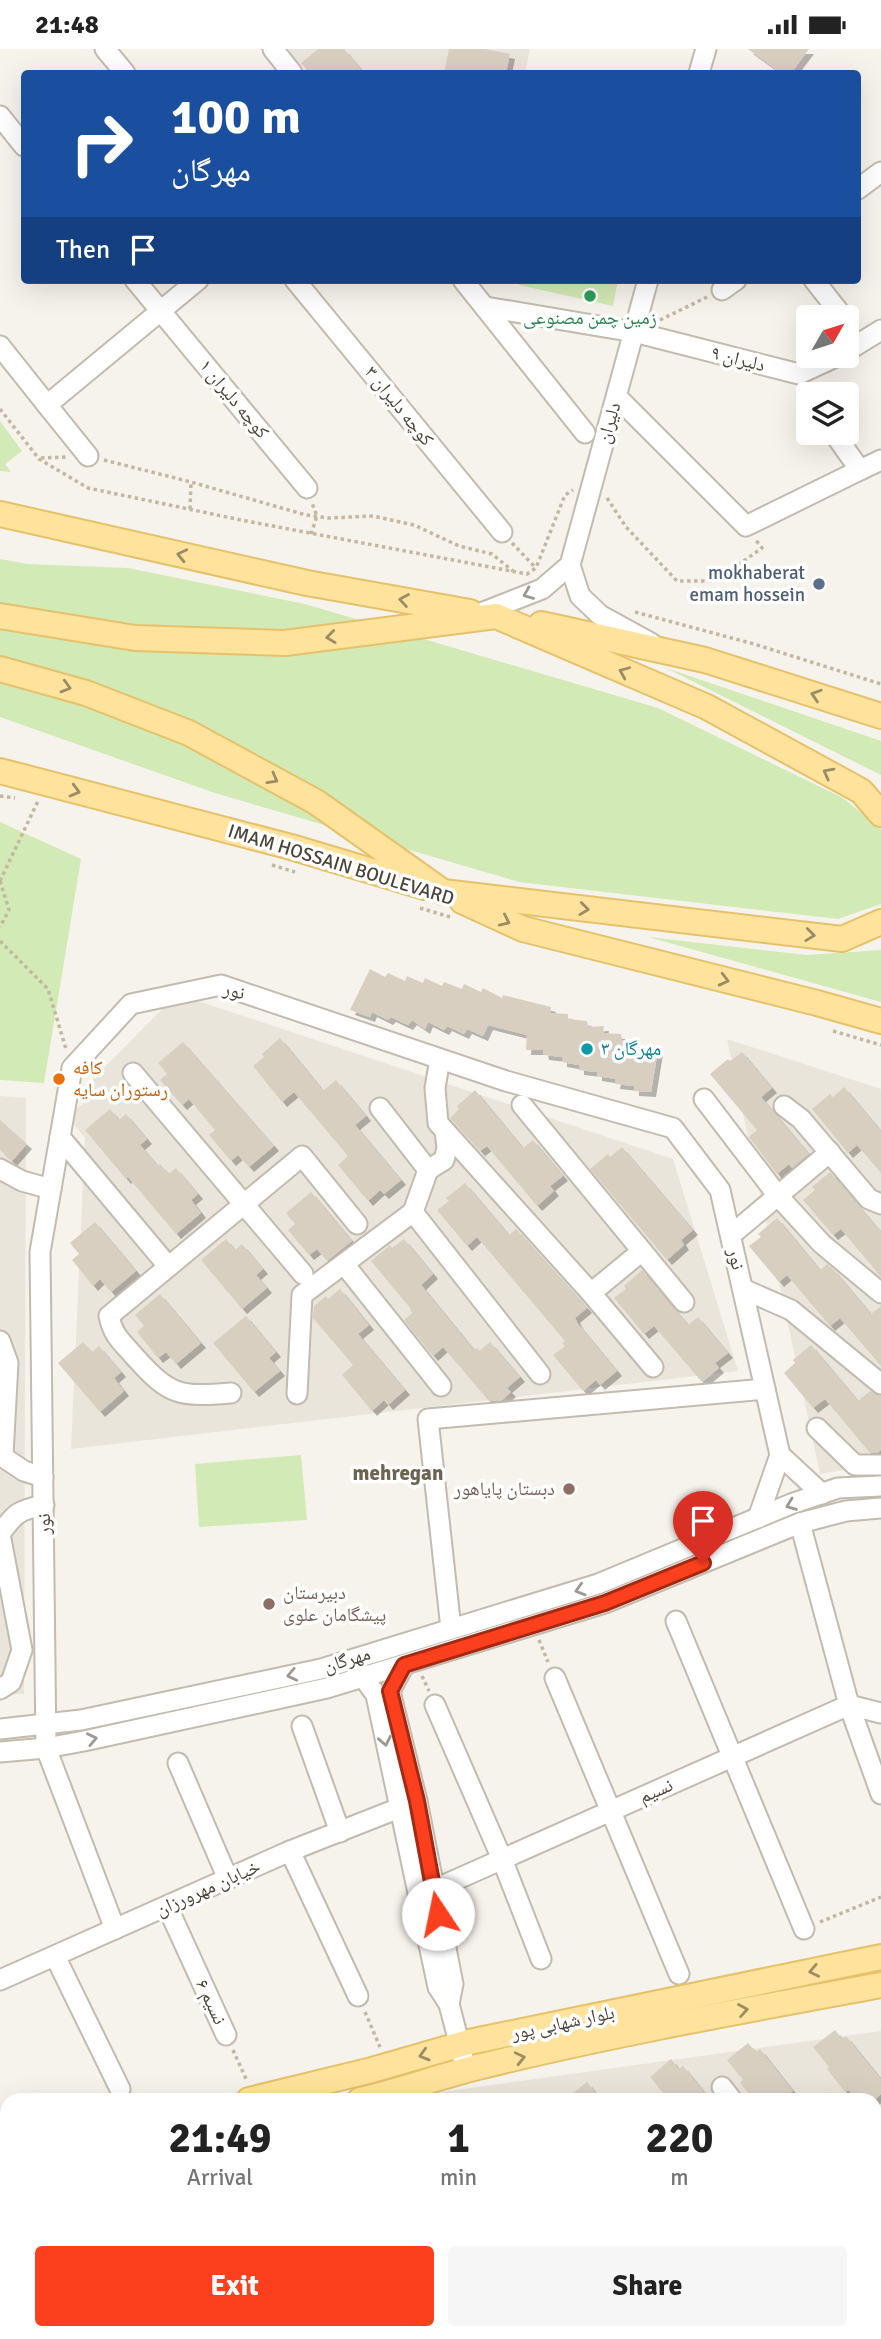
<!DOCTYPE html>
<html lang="en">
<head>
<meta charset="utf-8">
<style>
	body { margin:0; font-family:Signika,"Noto Naskh Arabic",sans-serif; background:#f6f6f6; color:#222; height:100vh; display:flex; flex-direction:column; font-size:26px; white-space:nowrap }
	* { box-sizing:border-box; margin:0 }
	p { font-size:23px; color:#767676 }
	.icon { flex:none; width:38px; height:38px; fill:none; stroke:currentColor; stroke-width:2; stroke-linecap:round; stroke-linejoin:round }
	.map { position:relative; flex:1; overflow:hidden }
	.panel { position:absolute; left:0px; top:2044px; width:882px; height:247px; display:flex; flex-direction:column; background:#fff; border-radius:21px 21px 0 0; box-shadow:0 7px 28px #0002 }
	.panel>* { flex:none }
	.hud { position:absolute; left:21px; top:21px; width:840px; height:214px; border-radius:7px; box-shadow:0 7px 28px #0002; background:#1a4fa0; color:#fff; overflow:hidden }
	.needle { width:46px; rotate:51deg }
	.fabs { position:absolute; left:796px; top:256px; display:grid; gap:14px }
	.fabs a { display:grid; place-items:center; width:63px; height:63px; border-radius:7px; background:#fff; box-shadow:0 7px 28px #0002; font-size:35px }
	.pin { position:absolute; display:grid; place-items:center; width:60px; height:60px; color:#fff; margin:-72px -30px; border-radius:50% 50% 50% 0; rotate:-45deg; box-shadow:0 0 7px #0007 }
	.pin .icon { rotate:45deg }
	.me { position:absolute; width:77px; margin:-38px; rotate:349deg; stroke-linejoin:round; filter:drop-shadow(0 0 5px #0008) }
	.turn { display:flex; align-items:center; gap:24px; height:147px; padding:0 35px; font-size:32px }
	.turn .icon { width:91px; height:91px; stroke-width:2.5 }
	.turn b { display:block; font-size:49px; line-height:60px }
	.then { display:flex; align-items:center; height:66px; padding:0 35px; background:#0003; gap:14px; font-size:26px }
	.eta { display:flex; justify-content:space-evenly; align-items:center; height:119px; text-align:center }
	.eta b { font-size:42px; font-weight:800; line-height:49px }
	.action { display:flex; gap:14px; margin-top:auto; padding:14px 35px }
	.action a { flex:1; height:80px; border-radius:7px; background:#fc3f1d; color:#fff; font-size:28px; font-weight:800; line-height:80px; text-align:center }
	.action a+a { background:#f6f6f6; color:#222 }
	.status { display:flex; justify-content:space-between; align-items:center; height:49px; padding:0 35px; background:#fff; direction:ltr }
	.status svg { height:19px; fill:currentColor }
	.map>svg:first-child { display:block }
</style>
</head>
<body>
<div class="status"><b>21:48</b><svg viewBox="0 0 49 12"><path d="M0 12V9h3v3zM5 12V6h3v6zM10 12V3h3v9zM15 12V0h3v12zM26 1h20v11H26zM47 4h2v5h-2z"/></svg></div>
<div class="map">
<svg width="881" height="2290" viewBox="0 0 881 2290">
	<defs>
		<filter id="shadow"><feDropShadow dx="5" dy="5" stdDeviation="0" flood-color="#0004"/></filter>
	</defs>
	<rect width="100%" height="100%" fill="#f6f3ec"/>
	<!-- residential -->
	<g fill="#eae5da">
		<polygon points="287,0 530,0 525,24 308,24"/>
		<polygon points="177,945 673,1110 738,1322 71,1400 85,1089 68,1068 87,1051 88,1035"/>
		<polygon points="727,990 881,1040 881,1414 820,1425"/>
		<polygon points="0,1047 26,1049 24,1645 0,1646"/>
		<polygon points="881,1982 881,2290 815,2290 811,2284 875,2284 875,2051 407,2051 406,2048"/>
		<polygon points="7,2167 7,2284 415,2284 416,2290 0,2290 0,2169"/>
	</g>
	<!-- green -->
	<g fill="#d2eab5">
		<polygon points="520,231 618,231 613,257 519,236"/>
		<polygon points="0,372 22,402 5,415 11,423 0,422"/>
		<polygon points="0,510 27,515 128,519 305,555 658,659 843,749 881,780 881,855 838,870 519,833 215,744 0,668"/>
		<polygon points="666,619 881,692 881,726"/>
		<polygon points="0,773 81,810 44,1034 0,1031"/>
		<polygon points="648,888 807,906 881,901 881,953"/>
		<polygon points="301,1406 307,1471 199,1478 195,1415"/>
		<polygon points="466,2284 551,2284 556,2290 467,2290"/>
	</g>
	<!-- building -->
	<g fill="#d8cfc1" filter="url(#shadow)">
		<polygon points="318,0 344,0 364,24 310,24 301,14"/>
		<polygon points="449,0 485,0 510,5 506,24 444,24"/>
		<polygon points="748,0 809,0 791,24 781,24"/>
		<polygon points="370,920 385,928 388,924 405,932 407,927 423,934 425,929 442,937 444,933 462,940 464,935 481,943 483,939 502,949 503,946 551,958 550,964 568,965 568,970 587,972 588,978 604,977 603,984 621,985 622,991 640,992 641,999 658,1001 651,1043 634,1042 634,1037 615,1035 616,1030 597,1027 597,1023 579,1021 579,1016 562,1013 562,1008 544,1006 543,1001 526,1001 527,986 488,976 483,987 467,980 464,985 447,977 444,981 428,973 425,980 412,971 408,976 391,968 388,971 372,963 370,968 350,961"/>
		<polygon points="280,989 321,1039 324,1041 336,1031 366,1067 355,1076 401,1131 384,1145 380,1141 368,1152 338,1116 348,1107 294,1043 282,1053 253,1017 264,1008 262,1005"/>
		<polygon points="183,993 274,1097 249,1118 238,1106 231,1112 209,1086 215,1081 189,1050 182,1056 160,1031 167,1025 158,1014"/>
		<polygon points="742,1003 772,1039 761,1048 809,1105 792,1119 789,1115 777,1125 749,1088 757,1081 710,1025 728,1010 730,1012"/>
		<polygon points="844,1038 881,1082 881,1124 857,1096 848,1104 812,1060 830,1045 833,1048"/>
		<polygon points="475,1041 523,1099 533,1091 563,1127 550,1137 554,1142 537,1157 487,1097 480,1102 450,1069 459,1060 457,1057"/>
		<polygon points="110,1060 119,1071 126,1065 147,1090 140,1096 158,1117 160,1115 169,1125 176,1119 198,1145 191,1151 201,1164 176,1185 128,1128 126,1130 85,1081"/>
		<polygon points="0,1071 27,1095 12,1112 0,1101"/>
		<polygon points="622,1098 693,1181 681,1191 684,1196 667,1211 590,1120 608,1105 610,1108"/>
		<polygon points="830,1123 881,1183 881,1228 841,1180 833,1186 803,1151 815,1141 812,1138"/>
		<polygon points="465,1134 509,1186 516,1180 587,1259 575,1269 578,1275 617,1322 600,1336 596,1331 583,1342 553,1306 565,1297 562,1294 565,1292 477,1188 467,1197 437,1161 449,1152 446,1149"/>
		<polygon points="311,1143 352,1192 327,1212 317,1200 309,1206 288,1181 295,1175 286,1164"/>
		<polygon points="777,1169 820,1221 827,1215 833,1220 871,1265 881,1257 881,1317 840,1269 830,1277 787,1226 779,1233 749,1197 761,1188 758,1185"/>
		<polygon points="95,1173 136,1222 111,1243 100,1230 93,1237 72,1211 79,1205 70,1194"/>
		<polygon points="226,1190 235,1201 242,1195 263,1220 256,1226 267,1239 242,1260 201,1211"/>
		<polygon points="404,1190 433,1225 421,1236 474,1301 477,1299 479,1302 490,1293 520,1328 507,1339 511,1343 502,1351 489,1352 443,1298 433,1307 404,1271 412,1264 410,1261 411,1260 371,1212 390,1196 392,1199"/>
		<polygon points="642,1221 688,1276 698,1268 728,1304 715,1314 719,1319 702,1333 654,1277 644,1285 614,1249 626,1240 624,1237"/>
		<polygon points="340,1240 369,1276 358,1285 405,1341 388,1356 384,1351 372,1362 342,1326 353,1316 313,1269 314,1257 326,1247 328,1250"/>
		<polygon points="160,1245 201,1294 176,1315 166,1303 158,1309 137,1283 144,1277 135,1266"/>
		<polygon points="246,1267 276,1303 269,1309 280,1322 254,1343 213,1294"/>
		<polygon points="83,1293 92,1303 99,1297 121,1323 114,1329 124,1342 100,1363 58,1314"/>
		<polygon points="811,1296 858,1352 870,1342 881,1347 881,1401 878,1404 870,1404 825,1350 813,1359 784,1324 795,1314 793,1311"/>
		<polygon points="835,1981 842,1990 846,1987 881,2030 881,2045 874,2051 857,2051 849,2041 845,2043 827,2020 829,2018 813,1998"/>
		<polygon points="748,1994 756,2003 760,2000 793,2042 789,2045 794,2051 754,2051 740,2034 743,2031 727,2011"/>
		<polygon points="671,2010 679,2020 683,2017 711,2051 669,2051 650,2028"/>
		<polygon points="587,2033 601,2051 564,2051"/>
	</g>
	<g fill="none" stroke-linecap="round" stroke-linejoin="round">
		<!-- minor casing -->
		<g stroke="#c2bbae" stroke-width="23">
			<g id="minor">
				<polyline points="105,0 125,24"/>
				<polyline points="273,0 292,24"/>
				<polyline points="699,24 706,0"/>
				<polyline points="0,67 24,97"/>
				<polyline points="858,140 881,123"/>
				<polyline points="135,231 307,439"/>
				<polyline points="295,231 502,483"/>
				<polyline points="463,231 585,384"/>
				<polyline points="814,231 843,268"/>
				<polyline points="722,241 736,231"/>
				<polyline points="486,258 634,283 799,325 840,306"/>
				<polyline points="0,297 47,356"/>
				<polyline points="847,302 881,281"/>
				<polyline points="617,348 746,477 860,421 833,383"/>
				<polyline points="88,407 47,356 198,231"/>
				<polyline points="860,421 881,411"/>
				<polyline points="570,516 580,547 600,566 651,594"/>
				<polyline points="481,564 542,540 570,516 648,231"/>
				<polyline points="440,1010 435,1039 438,1074 591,1244 653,1318"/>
				<polyline points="133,1024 303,1225"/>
				<polyline points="704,1050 778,1147 822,1195 881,1244"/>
				<polyline points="522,1056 684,1253"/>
				<polyline points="784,1057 801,1070 869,1150 881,1155"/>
				<polyline points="380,1059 428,1121 444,1111 447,1099 445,1082"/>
				<polyline points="60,1088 168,1217"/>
				<polyline points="0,1120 22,1132 51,1140"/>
				<polyline points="428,1121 413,1163 540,1325"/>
				<polyline points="731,1186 830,1103"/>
				<polyline points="344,1215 441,1337"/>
				<polyline points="743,1240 791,1261 881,1335"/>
				<polyline points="591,1244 642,1202"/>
				<polyline points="0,1292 8,1314 3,1406"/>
				<path d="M231 1344C179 1348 170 1347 135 1308 122 1293 113 1287 109 1267L302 1107 357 1175"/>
				<polyline points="297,1345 302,1246 413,1163"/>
				<polyline points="817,1379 855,1416 881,1416"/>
				<polyline points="0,1406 24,1422 43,1428"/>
				<polyline points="758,1469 780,1406 822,1445"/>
				<polyline points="800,1474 849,1656 881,1745"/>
				<polyline points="676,1572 804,1880"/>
				<polyline points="451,1580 428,1370 765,1340"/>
				<polyline points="404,1616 390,1642 417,1752 453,1935 449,1955 463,2009"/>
				<polyline points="363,1628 376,1646 438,1938 449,1955"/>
				<polyline points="555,1629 679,1925"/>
				<path d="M0 1640 11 1633 22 1601 0 1485C15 1464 19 1461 44 1456"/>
				<polyline points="435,1656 502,1810 541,1910"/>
				<polyline points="302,1677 340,1783"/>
				<polyline points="0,1680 81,1671 321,1620 598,1535 791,1455 838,1439 881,1437"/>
				<polyline points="0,1703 46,1699 84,1692 327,1639 605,1554 800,1474 846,1462 881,1459"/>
				<polyline points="178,1714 228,1830"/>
				<polyline points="290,1802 358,1947"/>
				<polyline points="433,1841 849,1656 881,1664"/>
				<polyline points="167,1857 226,1986"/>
				<polyline points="115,1880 46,1699 40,1203 72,1019 131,955 221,936 506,1032 673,1079 720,1141 780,1406"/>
				<polyline points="55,1907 120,2040"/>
				<polyline points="0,1931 290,1802 417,1752"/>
				<polyline points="722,2038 732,2051"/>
				<polyline points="875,2072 881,2069"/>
				<polyline points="875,2202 881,2210"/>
				<polyline points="68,2284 73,2290"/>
				<polyline points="451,2284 454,2290"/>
				<polyline points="678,2284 683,2290"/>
				<polyline points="777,2284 782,2290"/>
				<polyline points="113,2290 120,2284"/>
				<polyline points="255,2290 288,2284"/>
				<polyline points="328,2290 328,2284"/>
				<polyline points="437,2290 437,2284"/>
			</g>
		</g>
		<!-- major casing -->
		<g stroke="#e6c16a" stroke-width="28">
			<g id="major">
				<polyline points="0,465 307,534 470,563"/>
				<polyline points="0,567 135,589 285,594 496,567 707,658 861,742 881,765"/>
				<polyline points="541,575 705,611 881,667"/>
				<polyline points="0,620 86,644 189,684 316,753 443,843 842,890 881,873"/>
				<polyline points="0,722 291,798 425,838"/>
				<polyline points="462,852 523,880 817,954 881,972"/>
				<polyline points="249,2051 372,2021 469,1993 881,1908"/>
				<path d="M360 2051C400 2042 438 2028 478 2018 611 1985 746 1961 881 1936"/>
				<polyline points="0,2105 7,2104"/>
				<polyline points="0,2133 7,2131"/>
			</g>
		</g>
		<!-- path -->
		<g stroke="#c4b79f" stroke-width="3.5" stroke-dasharray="3.5 3.5" stroke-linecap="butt">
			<polyline points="660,271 707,248"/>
			<polyline points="0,360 39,410 88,439 241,471 527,525 536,519 565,446 573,441"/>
			<polyline points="41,409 68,408"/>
			<polyline points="104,411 191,433 306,466 329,469 373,467 414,476 459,497 492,505 513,522"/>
			<polyline points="607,449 626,478 677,532 715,532 762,499 755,490"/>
			<polyline points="190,460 191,433"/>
			<polyline points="311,485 317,467 312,454"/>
			<polyline points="512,494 536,519"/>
			<polyline points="635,563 754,595 881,635"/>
			<polyline points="0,747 15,749"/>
			<polyline points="272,816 295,823"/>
			<polyline points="0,832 38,752"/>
			<polyline points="0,832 9,861 0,878"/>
			<polyline points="420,859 450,868"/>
			<polyline points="0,892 48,940 66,1000"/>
			<polyline points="833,982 881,996"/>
			<polyline points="539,1591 548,1613"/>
			<polyline points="422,1627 429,1642"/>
			<polyline points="820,1873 881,1848"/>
			<polyline points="365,1963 380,1998"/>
			<polyline points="233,2001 247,2032"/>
			<polyline points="554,2290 561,2285"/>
		</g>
		<!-- minor -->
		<use href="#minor" stroke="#fff" stroke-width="19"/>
		<!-- major -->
		<use href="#major" stroke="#ffe39c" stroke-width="24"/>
	</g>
	<!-- one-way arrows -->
	<defs><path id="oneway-chevron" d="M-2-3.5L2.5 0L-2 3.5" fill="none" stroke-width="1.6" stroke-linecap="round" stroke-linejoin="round" transform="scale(1.75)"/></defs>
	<g stroke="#9c8c66">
		<use href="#oneway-chevron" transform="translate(182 506) rotate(-167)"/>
		<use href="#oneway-chevron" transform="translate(404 551) rotate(-170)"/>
		<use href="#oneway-chevron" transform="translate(331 588) rotate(173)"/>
		<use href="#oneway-chevron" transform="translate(624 623) rotate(-157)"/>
		<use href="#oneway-chevron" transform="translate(66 638) rotate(16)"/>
		<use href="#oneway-chevron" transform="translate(816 646) rotate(-162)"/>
		<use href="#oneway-chevron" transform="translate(828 724) rotate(-152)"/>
		<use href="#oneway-chevron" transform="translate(273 730) rotate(29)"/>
		<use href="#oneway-chevron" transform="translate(75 742) rotate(15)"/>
		<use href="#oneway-chevron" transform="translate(584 860) rotate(7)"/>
		<use href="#oneway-chevron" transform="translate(505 872) rotate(25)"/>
		<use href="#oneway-chevron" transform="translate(810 886) rotate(7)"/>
		<use href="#oneway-chevron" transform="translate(724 931) rotate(14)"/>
		<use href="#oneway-chevron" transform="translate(814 1922) rotate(168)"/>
		<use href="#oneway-chevron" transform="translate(743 1961) rotate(-10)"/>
		<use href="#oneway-chevron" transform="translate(424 2006) rotate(164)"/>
		<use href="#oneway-chevron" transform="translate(520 2009) rotate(-13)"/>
	</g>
	<g stroke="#9c9892">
		<use href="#oneway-chevron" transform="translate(528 545) rotate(158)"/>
		<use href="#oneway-chevron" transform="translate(791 1456) rotate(159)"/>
		<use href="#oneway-chevron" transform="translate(580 1541) rotate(163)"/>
		<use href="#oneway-chevron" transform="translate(292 1626) rotate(168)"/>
		<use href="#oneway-chevron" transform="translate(92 1690) rotate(-12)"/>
		<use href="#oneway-chevron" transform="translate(385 1692) rotate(78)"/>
	</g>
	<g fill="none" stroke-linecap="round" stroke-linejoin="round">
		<!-- route casing -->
		<g stroke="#a42913" stroke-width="18">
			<polyline id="route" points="438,1865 417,1752 390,1642 404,1616 605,1554 703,1514"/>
		</g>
		<!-- route -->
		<use href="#route" stroke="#fc3f1d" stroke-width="12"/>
	</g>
	<!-- markers -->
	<circle fill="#2e9e5b" stroke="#fff" stroke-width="2.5" cx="590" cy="247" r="7"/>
	<circle fill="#5c6f8a" stroke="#fff" stroke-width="2.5" cx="819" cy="535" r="7"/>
	<circle fill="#0f9aa8" stroke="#fff" stroke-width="2.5" cx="587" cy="1000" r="7"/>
	<circle fill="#e8710a" stroke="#fff" stroke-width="2.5" cx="59" cy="1030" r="7"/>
	<g fill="#8d6e63" stroke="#fff" stroke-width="2.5">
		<circle cx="569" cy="1440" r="7"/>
		<circle cx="269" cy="1555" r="7"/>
	</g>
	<g text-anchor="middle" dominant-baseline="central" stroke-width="7" stroke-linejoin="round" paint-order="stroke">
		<!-- leisure labels -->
		<g font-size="19" fill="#27864d" stroke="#fff">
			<text x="590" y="269">زمین چمن مصنوعی</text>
		</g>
		<!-- street labels -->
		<g font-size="19" fill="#4b4439" stroke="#fff">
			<text transform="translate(738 310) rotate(14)">دلیران ۹</text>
			<text transform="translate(234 350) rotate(50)">کوچه دلیران ۱</text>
			<text transform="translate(399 357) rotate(51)">کوچه دلیران ۳</text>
			<text transform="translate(609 374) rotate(-74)">دلیران</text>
			<text transform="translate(341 816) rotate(17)">IMAM HOSSAIN BOULEVARD</text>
			<text transform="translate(234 942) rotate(14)">نور</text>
			<text transform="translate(736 1210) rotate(77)">نور</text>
			<text transform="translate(44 1475) rotate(-91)">نور</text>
			<text transform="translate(347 1611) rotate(-17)">مهرگان</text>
			<text transform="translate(656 1742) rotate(-24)">نسیم</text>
			<text transform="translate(208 1839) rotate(-24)">خیابان مهرورزان</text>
			<text transform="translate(211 1953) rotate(65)">نسیم ۶</text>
			<text transform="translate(563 1974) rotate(-12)">بلوار شهابی پور</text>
		</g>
		<!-- service labels -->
		<g font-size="19" fill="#4e5e75" stroke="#fff" text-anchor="end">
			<text x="805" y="524">mokhaberat<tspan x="805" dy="22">emam hossein</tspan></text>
		</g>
		<!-- culture labels -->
		<g font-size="19" fill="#0d838f" stroke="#fff" text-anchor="start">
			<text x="601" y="1000">مهرگان ۳</text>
		</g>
		<!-- food labels -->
		<g font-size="19" fill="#c56008" stroke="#fff" text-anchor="start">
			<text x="73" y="1019">کافه<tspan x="73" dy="22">رستوران سایه</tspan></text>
		</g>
		<!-- education labels -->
		<g font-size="19" fill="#785e54" stroke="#fff" text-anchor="end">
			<text x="555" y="1440">دبستان پایاهور</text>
			<text x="283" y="1544" text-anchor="start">دبیرستان<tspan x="283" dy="22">پیشگامان علوی</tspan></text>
		</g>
		<!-- neighbourhood labels -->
		<g font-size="21" font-weight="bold" fill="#6e6250" stroke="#fff">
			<text x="398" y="1424">mehregan</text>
		</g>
	</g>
</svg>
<div class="fabs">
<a><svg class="needle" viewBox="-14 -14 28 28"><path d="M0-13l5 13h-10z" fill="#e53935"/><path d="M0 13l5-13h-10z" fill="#767676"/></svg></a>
<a><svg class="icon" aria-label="layers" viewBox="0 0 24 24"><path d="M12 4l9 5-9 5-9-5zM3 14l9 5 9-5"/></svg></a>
</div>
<div class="pin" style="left:703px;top:1514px;background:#d93025"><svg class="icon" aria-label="arrive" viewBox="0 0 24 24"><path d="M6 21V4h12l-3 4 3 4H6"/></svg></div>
<svg class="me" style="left:438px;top:1865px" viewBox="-20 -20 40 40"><circle r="19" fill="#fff"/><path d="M0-13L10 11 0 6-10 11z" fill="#fc3f1d"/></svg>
<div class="hud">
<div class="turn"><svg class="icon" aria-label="right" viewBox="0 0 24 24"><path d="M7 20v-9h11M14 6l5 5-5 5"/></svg><div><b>100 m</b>مهرگان</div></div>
<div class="then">Then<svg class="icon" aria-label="arrive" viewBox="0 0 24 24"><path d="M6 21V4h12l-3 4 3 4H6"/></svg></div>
</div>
<section class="panel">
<div class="eta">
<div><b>21:49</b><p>Arrival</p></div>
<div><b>1</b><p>min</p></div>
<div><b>220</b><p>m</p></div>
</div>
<div class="action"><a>Exit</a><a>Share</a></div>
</section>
</div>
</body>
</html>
